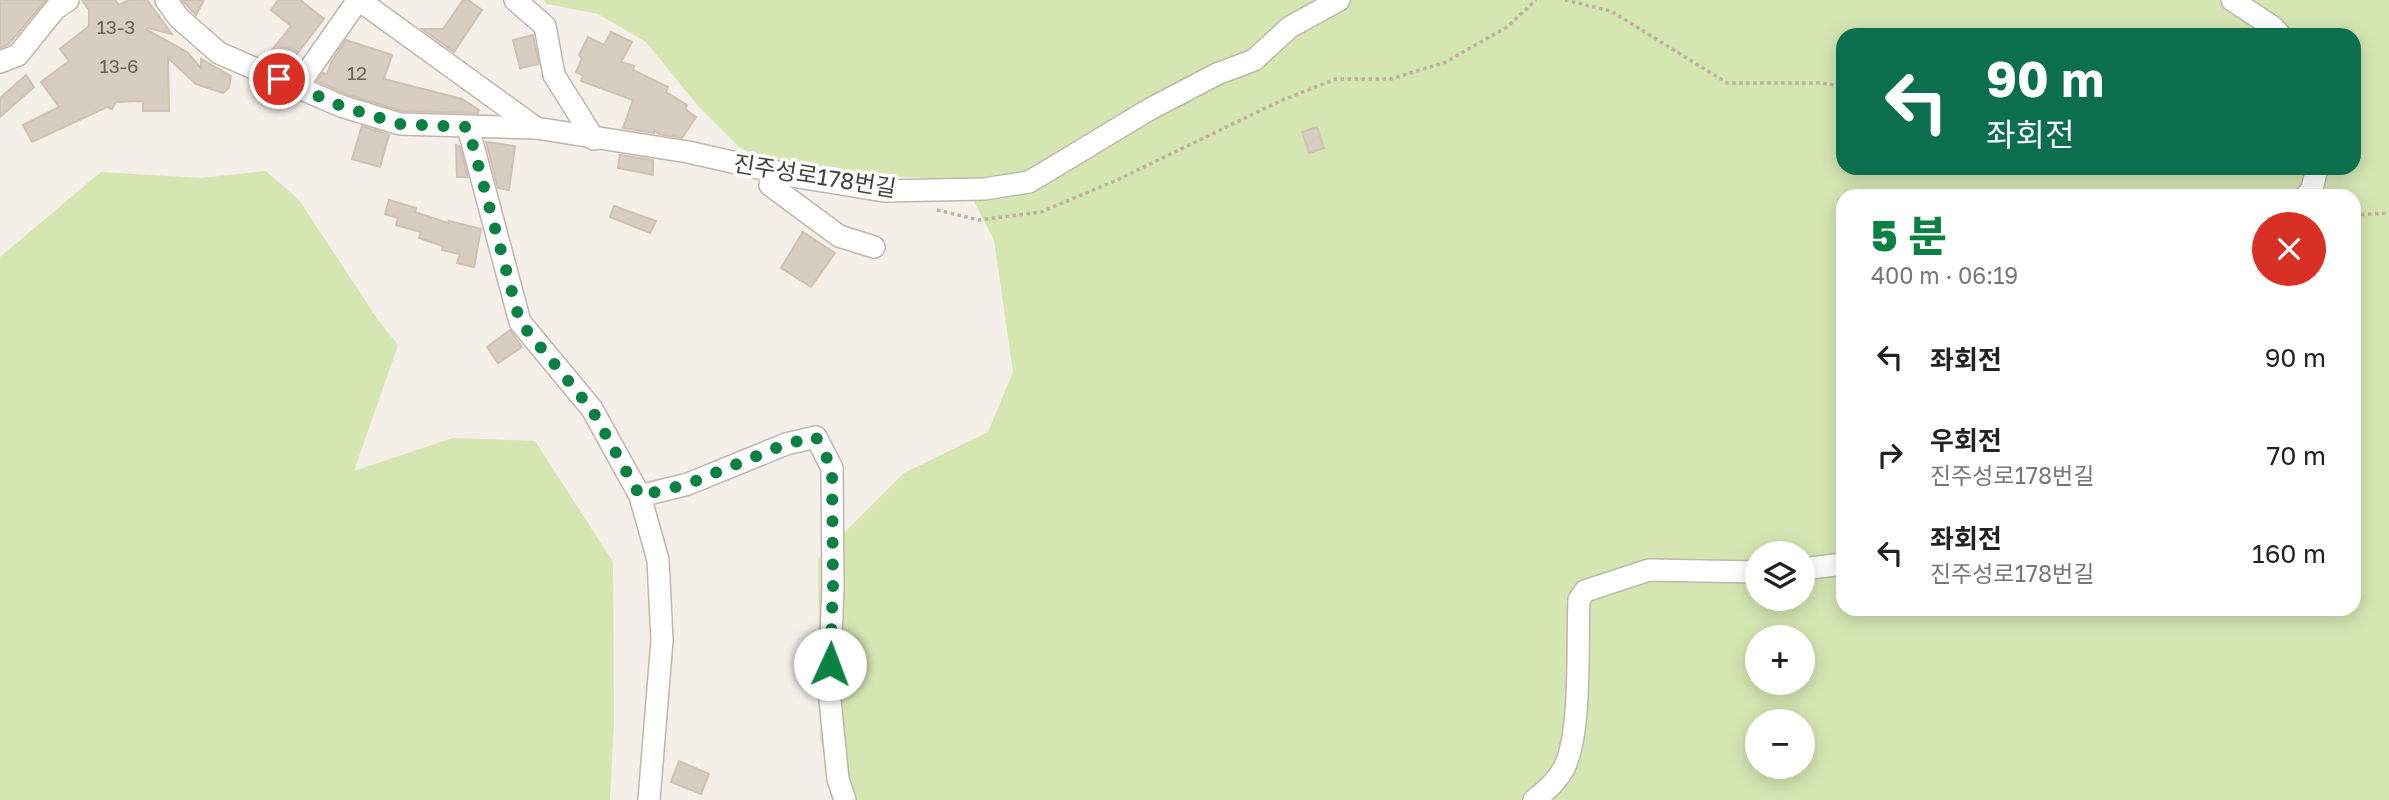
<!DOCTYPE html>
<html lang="ko">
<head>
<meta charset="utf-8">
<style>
	body { margin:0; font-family:"Golos Text","Noto Sans KR",sans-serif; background:#f6f6f6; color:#222; height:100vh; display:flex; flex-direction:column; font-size:26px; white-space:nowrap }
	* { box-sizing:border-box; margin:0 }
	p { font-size:23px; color:#767676 }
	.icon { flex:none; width:38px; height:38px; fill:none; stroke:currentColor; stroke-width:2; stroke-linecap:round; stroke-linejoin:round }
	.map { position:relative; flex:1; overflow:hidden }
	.details { position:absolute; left:1836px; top:189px; width:525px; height:427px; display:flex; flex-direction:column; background:#fff; border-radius:21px; box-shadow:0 4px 18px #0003 }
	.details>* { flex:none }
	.banner { position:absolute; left:1836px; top:28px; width:525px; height:147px; border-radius:21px; box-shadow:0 4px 18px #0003; background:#0b6e4f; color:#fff; overflow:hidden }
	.controls { position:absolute; left:1745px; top:541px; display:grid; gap:14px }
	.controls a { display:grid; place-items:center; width:70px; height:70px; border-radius:50%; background:#fff; box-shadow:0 4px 18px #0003; font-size:35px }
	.pin { position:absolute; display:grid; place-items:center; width:60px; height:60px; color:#fff; margin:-30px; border:4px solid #fff; border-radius:50%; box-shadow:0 2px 7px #0007 }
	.me { position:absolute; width:77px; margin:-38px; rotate:2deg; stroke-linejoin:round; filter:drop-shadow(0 0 5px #0008) }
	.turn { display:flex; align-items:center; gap:24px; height:147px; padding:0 35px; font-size:32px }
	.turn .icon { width:91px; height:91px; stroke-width:2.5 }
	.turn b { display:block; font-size:49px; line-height:60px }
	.round { display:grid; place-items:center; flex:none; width:74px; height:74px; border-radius:37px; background:#f6f6f6 }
	.headline { display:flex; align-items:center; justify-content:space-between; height:119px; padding:0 35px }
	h1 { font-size:42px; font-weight:800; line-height:52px; color:#0b8043 }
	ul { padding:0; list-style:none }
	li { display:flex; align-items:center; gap:21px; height:98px; padding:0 35px }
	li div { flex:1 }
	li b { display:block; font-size:26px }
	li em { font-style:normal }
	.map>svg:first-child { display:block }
</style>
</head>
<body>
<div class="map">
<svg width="2389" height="800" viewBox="0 0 2389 800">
	<rect width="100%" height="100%" fill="#f4efe9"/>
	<!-- green -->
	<g fill="#d5e6b3" fill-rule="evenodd">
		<path d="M543 0H2389V800H838L820 739 818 559 904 473 988 432 1013 372 994 240 963 180 847 174 781 166 740 148 698 106 646 42 598 14 547 4ZM1843 35H2354V168H1843ZM1843 196H2354V609H1843ZM1757 553H1802V598H1757ZM1757 637H1802V682H1757ZM1757 721H1802V766H1757Z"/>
		<polygon points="266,171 299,200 378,320 398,345 354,471 453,438 535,441 613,562 614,721 610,800 0,800 0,257 101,172 201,178"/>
	</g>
	<!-- building -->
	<g fill="#d8cdc2" stroke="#d0c1b2" stroke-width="2">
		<polygon points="0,0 46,0 9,44 0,48"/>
		<polygon points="82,0 115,0 119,5 129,0 147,0 172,34 148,28 147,30 187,52 201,68 201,59 231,76 229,88 223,93 196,84 168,58 169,111 143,111 143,101 116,102 112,109 107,107 32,142 23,125 59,107 41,82 69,61 60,49 89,26 89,10"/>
		<polygon points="182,0 204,0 196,15"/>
		<polygon points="278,0 300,0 324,19 286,68 268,55 291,26 271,10"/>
		<polygon points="463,0 468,0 482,10 454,52 422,29 443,29"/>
		<polygon points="611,32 632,42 621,62 634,66 633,70 668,87 666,92 687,105 685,109 696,117 682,138 659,134 654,130 654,133 623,128 633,100 581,81 583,76 576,72 582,59 579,55 588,37 604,45"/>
		<polygon points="533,35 539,64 520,68 513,40"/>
		<polygon points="346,40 392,55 384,79 462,99 479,110 478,113 402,111 346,94 317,81 323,73 327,74 332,61"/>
		<polygon points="26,75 34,87 0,117 0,98"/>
		<polygon points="362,126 389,135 380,167 352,159"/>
		<polygon points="1317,127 1324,148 1309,153 1302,132"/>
		<polygon points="486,142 515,146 509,190 498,188"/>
		<polygon points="456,145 460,146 468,177 457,177"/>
		<polygon points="620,155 653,160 653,175 618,168"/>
		<polygon points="389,200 416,208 415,212 448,223 449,221 481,229 474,267 457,263 460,254 442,250 443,246 419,238 421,232 396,225 398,218 385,214"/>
		<polygon points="614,206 656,221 650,233 610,217"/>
		<polygon points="803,232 835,253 811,287 781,268"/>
		<polygon points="510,330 522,347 498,363 487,347"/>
		<polygon points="679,761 709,774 701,794 671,782"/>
	</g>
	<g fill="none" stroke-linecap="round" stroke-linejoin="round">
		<!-- minor casing -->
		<g stroke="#bfb6ac" stroke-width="24">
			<g id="minor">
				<polyline points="166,0 179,18 219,53 341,106 400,124 536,128 688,152 798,177 884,191 984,189 1029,182 1150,109 1217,74 1254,60 1290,27 1339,0"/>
				<polyline points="359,0 536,128"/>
				<polyline points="515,0 545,26 554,75 594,139"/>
				<polyline points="2232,0 2273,27 2280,35"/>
				<polyline points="0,62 18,55 55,9 68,0"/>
				<polyline points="297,87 358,0"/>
				<polyline points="468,127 520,322 592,409 640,496 658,560 662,640 649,800"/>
				<polyline points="770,185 839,236 874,247"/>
				<polyline points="2306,196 2312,189 2317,168"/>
				<polyline points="640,496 688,484 786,444 816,437 832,468 833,587 829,690 838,779 845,800"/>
				<polyline points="1802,569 1843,564"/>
				<path d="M1534 800C1545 792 1557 781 1564 768 1582 733 1577 642 1579 600L1585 591 1649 570 1757 572"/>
			</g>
		</g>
		<!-- path -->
		<g stroke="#c0b09d" stroke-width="3.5" stroke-dasharray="3.5 3.5" stroke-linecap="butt">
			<polyline points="1565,0 1611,11 1727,83 1820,83 1843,86"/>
			<polyline points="937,210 979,220 1041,212 1117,180 1280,101 1336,79 1391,79 1446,62 1507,27 1536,0"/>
			<polyline points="2354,215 2389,213"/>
		</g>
		<!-- minor -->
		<use href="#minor" stroke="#fff" stroke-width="21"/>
	</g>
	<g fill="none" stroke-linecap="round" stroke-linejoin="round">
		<!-- route -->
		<polyline stroke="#0b8043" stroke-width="12" stroke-dasharray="0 21.6" points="279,79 341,106 400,124 468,127 520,322 592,410 640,496 688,484 786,444 816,437 832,468 833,587 830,664"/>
	</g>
	<g text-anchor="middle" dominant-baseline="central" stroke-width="7" stroke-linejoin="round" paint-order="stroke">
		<!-- number labels -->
		<g font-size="19" fill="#6b625a">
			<text x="116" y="26">13-3</text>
			<text x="119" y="65">13-6</text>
			<text x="357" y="72">12</text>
		</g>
		<!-- street labels -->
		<g font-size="23" fill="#473f38" stroke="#fff">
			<text transform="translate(815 175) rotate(9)">진주성로178번길</text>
		</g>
	</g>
</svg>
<div class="controls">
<a><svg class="icon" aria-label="layers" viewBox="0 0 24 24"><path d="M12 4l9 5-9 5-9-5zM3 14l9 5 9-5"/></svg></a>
<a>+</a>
<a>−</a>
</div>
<div class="pin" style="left:279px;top:79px;background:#d93025"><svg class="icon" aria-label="arrive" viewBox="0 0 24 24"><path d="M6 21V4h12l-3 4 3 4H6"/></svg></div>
<svg class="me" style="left:830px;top:664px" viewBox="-20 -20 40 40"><circle r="19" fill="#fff"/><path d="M0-13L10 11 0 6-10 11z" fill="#0b8043"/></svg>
<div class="banner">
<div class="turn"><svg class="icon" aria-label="left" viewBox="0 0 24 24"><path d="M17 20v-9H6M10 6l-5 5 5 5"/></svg><div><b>90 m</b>좌회전</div></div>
</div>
<section class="details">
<div class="headline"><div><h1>5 분</h1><p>400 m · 06:19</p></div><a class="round" style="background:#d93025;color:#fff"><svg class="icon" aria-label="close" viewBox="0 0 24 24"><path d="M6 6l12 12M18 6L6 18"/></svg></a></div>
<ul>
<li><svg class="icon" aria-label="left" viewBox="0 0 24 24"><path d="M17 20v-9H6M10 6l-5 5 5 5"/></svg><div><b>좌회전</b></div><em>90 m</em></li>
<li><svg class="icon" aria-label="right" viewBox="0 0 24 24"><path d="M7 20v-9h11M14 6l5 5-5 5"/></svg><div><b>우회전</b><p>진주성로178번길</p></div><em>70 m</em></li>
<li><svg class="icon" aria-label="left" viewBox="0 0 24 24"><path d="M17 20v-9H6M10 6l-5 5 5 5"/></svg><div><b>좌회전</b><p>진주성로178번길</p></div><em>160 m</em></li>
</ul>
</section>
</div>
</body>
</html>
